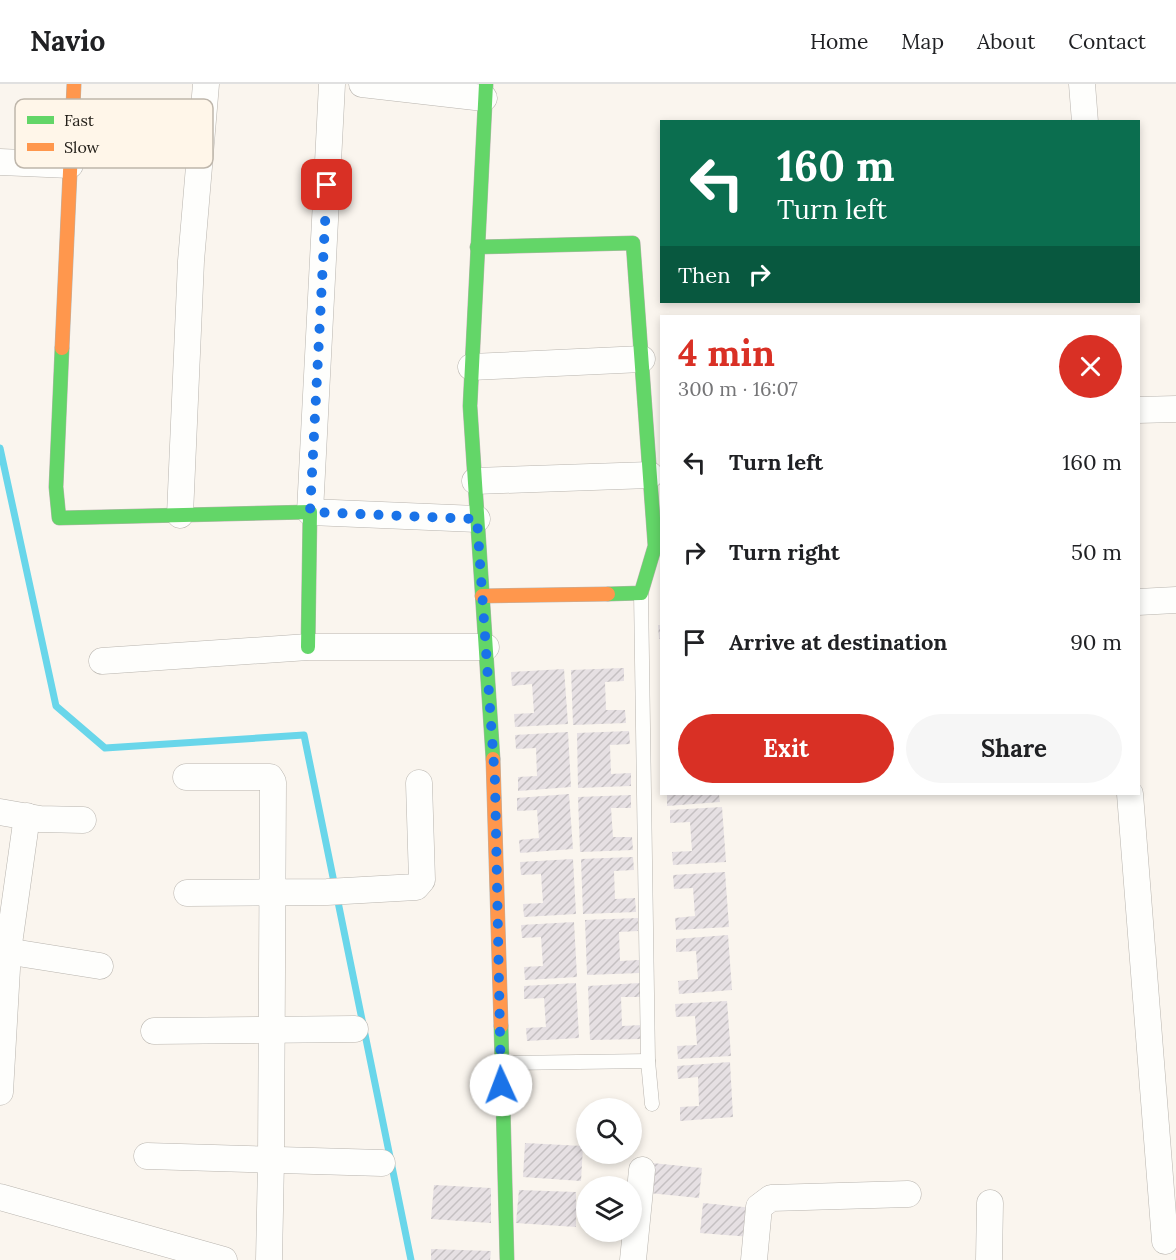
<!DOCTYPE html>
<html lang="en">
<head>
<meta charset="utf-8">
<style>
	body { margin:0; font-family:Lora,serif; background:#f6f6f6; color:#202124; height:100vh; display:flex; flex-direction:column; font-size:22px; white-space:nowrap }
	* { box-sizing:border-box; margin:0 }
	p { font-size:20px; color:#757577 }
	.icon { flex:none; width:33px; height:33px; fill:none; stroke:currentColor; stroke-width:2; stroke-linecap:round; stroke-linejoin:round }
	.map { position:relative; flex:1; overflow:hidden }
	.panel { position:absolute; left:660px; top:231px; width:480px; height:480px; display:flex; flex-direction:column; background:#fff; border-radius:0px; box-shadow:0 3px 9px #0003 }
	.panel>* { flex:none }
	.hud { position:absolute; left:660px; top:36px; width:480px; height:183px; border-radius:0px; box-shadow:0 3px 9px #0003; background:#0b6e4f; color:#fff; overflow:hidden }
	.buttons { position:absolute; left:576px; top:1014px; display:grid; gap:12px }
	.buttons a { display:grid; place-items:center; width:66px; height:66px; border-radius:50%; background:#fff; box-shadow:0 3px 9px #0003; font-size:30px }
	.pin { position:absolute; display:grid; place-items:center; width:51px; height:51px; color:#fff; margin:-26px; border-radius:12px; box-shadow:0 3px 9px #0006 }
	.me { position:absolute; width:66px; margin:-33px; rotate:358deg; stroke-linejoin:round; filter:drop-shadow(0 0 4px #0008) }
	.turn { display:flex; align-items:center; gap:21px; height:126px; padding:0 18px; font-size:27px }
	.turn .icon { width:78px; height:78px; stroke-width:2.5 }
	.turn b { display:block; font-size:42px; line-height:51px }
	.then { display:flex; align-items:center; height:57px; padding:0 18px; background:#0003; gap:12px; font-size:22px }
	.round { display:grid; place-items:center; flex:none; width:63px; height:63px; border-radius:32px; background:#f6f6f6 }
	.headline { display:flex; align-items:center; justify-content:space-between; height:102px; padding:0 18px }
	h1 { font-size:36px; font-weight:700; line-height:45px; color:#d93025 }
	.primary-button { display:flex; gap:12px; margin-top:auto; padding:12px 18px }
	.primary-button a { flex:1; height:69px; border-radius:36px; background:#d93025; color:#fff; font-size:24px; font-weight:700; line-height:69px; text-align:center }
	.primary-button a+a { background:#f6f6f6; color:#202124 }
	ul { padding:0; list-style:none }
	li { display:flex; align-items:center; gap:18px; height:90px; padding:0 18px }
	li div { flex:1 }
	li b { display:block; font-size:22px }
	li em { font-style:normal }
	header { display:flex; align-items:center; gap:36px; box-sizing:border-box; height:84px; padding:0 30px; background:#fff; border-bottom:2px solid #e0e0e0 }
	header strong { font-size:28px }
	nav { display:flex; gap:33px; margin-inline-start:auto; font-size:21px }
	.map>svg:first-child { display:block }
</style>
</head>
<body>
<header>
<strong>Navio</strong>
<nav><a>Home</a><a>Map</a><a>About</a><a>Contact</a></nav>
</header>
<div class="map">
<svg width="1176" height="1176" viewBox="0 0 1176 1176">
	<defs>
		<pattern id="building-hatch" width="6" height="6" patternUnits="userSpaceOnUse" patternTransform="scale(1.5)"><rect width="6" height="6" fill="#e6e0e3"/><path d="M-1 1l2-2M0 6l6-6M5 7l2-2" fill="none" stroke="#c5c0c2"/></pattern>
	</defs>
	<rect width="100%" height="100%" fill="#faf5ee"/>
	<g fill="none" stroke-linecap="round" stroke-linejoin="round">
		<!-- stream -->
		<polyline stroke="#69d6ea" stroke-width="7" points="0,364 56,622 105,664 304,651 411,1176"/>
	</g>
	<!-- building -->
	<g fill="url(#building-hatch)">
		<polygon points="658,541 662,541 662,554 659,555"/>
		<polygon points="624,584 624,597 605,598 606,626 625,626 626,639 573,641 571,586"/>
		<polygon points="564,585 568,640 515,643 514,630 534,629 532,600 512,602 511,588"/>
		<polygon points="629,647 630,660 610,661 611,690 631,689 631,702 578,704 577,649"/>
		<polygon points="568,648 571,703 518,707 518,693 537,692 536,664 516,665 515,651"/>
		<polygon points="569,710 573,765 520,769 519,756 539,754 537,726 517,727 517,714"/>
		<polygon points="667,710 719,710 720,718 667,722"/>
		<polygon points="631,711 631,724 611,724 613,753 632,753 633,766 580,768 578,713"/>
		<polygon points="722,723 726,778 673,781 672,768 692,767 690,738 670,739 670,726"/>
		<polygon points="633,773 634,786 614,787 615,815 635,814 636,828 583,830 581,775"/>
		<polygon points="573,775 576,830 524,833 523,820 543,819 541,790 521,791 520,778"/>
		<polygon points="725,788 729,843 676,846 675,834 695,832 693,804 674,805 673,791"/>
		<polygon points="638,834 638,847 619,848 620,877 639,876 640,889 587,891 585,836"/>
		<polygon points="574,838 577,893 525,896 524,883 543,882 541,853 522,854 521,841"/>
		<polygon points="728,851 732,906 679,910 678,897 698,895 696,867 676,868 676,855"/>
		<polygon points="576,899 579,954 527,957 526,944 546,943 544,914 524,915 524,902"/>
		<polygon points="640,899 641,913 621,913 622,942 642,941 642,955 590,956 588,902"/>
		<polygon points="727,917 731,972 678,975 677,962 697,961 695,932 676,933 675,920"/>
		<polygon points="730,978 733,1033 680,1037 680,1023 699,1022 698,993 678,995 677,982"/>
		<polygon points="525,1059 583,1062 581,1097 523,1093"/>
		<polygon points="652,1079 702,1084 699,1114 649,1109"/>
		<polygon points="434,1101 491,1104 491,1139 431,1135"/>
		<polygon points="519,1106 576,1108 576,1143 516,1139"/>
		<polygon points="703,1119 753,1124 751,1153 700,1149"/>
		<polygon points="431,1165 491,1167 490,1176 431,1176"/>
	</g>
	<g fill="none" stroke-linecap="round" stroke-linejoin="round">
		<!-- lane casing -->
		<g stroke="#b8b4ae" stroke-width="15">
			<g id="lane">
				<polyline points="641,509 648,977"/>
				<polyline points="501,979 648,977 652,1020"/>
			</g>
		</g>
		<!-- street casing -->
		<g stroke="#b8b4ae" stroke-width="27">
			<g id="street">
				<polyline points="332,0 310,428 477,435"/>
				<polyline points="362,0 484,14"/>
				<polyline points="1082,0 1085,38"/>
				<polyline points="0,78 70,81"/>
				<polyline points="471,283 642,275"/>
				<polyline points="1138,326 1176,325"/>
				<polyline points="475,397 650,391"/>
				<polyline points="180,431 191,177 206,0"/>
				<polyline points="1138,518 1176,516"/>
				<polyline points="102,577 308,563 486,563"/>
				<polyline points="186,693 270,693 273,698 271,1077 269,1176"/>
				<polyline points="1130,710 1165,1157"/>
				<polyline points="0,728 40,735 83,736"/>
				<polyline points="187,809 327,808 416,803 422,796 419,699"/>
				<polyline points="0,866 100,882"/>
				<polyline points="154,947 355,945"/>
				<polyline points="0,1008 8,867 27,732"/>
				<polyline points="147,1072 382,1079"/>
				<polyline points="0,1113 224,1176"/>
				<polyline points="633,1176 642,1086"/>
				<polyline points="754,1176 759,1123 771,1114 908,1110"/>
				<polyline points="989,1176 990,1119"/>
			</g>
		</g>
		<!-- fast casing -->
		<g stroke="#b8b4ae" stroke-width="15">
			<g id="fast">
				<polyline points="486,0 470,322 493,675"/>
				<polyline points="477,163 633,159 655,462 641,509 608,510"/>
				<polyline points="62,264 56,403 59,434 310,428 308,563"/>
				<polyline points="501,942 507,1176"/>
			</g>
		</g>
		<!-- slow casing -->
		<g stroke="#b8b4ae" stroke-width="15">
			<g id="slow">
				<polyline points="62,264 74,0"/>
				<polyline points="482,512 608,510"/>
				<polyline points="493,675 501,942"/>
			</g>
		</g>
		<!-- lane -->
		<use href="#lane" stroke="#fefefc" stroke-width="14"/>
		<!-- street -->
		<use href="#street" stroke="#fefefc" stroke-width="26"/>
		<!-- fast -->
		<use href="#fast" stroke="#63d668" stroke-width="14"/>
		<!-- slow -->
		<use href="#slow" stroke="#ff974d" stroke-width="14"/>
	</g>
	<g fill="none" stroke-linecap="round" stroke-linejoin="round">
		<!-- route -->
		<polyline stroke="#1a73e8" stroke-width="10" stroke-dasharray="0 18" points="327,101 310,428 477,435 495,697 501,1001"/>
	</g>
	<!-- legend -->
	<rect x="15" y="15" width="198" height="69" rx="9" fill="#fff6e9" stroke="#beb6ab" stroke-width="1.5"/>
	<rect x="27" y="32" width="27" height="8" fill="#63d668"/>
	<rect x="27" y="59" width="27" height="8" fill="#ff974d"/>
	<g font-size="16" fill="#25211b">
		<text x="64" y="42">Fast</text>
		<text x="64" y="69">Slow</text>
	</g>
</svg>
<div class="buttons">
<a><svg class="icon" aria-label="search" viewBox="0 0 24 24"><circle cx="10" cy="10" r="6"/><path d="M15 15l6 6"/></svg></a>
<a><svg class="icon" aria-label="layers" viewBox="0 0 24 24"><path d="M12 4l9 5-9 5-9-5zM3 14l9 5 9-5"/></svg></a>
</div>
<div class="pin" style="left:327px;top:101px;background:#d93025"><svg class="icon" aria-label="arrive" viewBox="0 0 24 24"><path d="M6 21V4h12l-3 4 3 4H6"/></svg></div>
<svg class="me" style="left:501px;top:1001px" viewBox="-20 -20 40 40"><circle r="19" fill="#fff"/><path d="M0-13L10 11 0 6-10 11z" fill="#1a73e8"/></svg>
<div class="hud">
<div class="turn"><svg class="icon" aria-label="left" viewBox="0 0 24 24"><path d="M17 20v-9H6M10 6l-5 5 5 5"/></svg><div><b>160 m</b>Turn left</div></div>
<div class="then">Then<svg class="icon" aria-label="right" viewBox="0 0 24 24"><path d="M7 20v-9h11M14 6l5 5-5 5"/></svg></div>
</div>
<section class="panel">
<div class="headline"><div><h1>4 min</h1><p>300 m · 16:07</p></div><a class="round" style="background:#d93025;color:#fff"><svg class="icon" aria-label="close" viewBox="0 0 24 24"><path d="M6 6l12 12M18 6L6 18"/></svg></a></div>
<ul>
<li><svg class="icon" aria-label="left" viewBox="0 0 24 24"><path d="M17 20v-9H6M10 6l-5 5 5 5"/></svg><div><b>Turn left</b></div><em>160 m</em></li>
<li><svg class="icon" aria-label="right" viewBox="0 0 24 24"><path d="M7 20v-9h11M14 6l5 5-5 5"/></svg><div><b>Turn right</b></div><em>50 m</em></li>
<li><svg class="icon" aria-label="arrive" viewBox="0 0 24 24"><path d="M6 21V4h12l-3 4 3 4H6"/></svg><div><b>Arrive at destination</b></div><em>90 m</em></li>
</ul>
<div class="primary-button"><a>Exit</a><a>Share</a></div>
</section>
</div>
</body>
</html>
